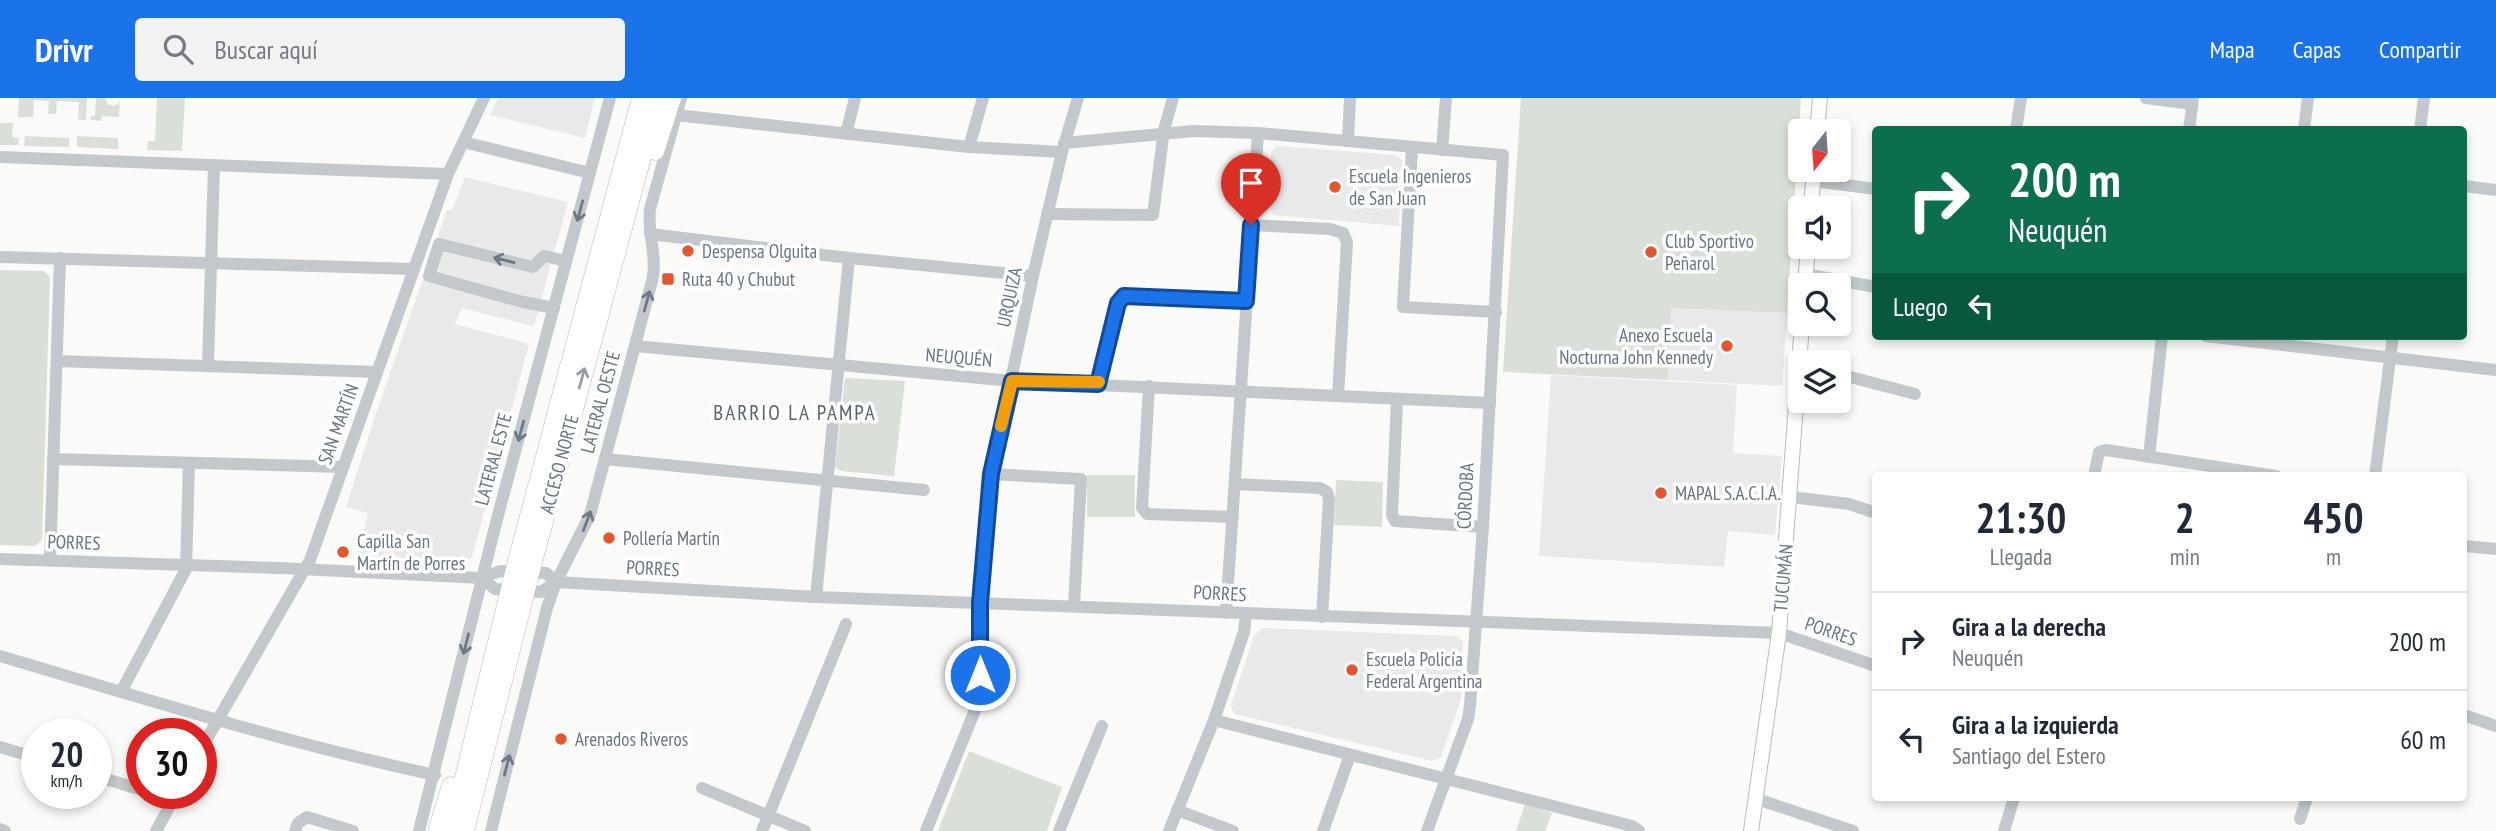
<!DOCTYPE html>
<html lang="es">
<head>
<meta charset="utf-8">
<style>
	body { margin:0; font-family:"PT Sans Narrow",sans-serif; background:#f2f2f3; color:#1f2937; height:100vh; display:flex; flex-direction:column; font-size:26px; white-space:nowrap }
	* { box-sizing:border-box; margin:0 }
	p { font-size:23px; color:#747a83 }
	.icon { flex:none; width:38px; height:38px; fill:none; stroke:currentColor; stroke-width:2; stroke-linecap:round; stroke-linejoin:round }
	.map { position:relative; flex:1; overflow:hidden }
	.side { position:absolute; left:1872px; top:374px; width:595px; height:329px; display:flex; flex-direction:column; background:#fff; border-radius:7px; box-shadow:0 4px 10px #0003 }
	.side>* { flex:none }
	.hud { position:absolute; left:1872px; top:28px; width:595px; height:214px; border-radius:7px; box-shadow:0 4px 10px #0003; background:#0b6e4f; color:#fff; overflow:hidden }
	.needle { width:46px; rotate:197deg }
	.fabs { position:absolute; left:1788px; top:21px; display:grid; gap:14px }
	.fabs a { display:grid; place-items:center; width:63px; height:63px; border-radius:7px; background:#fff; box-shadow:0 4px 10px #0003; font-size:35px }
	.speed { position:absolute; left:21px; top:620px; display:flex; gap:14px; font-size:35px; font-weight:700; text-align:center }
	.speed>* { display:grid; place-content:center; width:91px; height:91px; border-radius:50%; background:#fff; box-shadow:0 4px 10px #0003; line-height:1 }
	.speed small { font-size:18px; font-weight:400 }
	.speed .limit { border:10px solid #d22; background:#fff; color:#111 }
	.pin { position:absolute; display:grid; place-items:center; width:60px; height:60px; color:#fff; margin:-72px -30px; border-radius:50% 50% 50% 0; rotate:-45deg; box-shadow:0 0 7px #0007 }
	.pin .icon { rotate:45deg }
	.me { position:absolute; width:77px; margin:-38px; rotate:0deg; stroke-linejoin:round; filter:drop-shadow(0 0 5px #0008) }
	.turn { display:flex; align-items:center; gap:24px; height:147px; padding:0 21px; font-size:32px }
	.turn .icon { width:91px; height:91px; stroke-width:2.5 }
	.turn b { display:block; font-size:49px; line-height:60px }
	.then { display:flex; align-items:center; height:66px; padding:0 21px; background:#0003; gap:14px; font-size:26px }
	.eta { display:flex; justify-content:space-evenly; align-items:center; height:119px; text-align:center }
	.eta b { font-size:42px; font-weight:700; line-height:49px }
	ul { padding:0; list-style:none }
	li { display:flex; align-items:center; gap:21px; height:98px; padding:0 21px; border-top:2px solid #e0e1e3 }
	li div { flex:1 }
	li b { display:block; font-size:26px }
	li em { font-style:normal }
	header { display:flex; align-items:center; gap:42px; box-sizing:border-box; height:98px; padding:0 35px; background:#1a73e8; color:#fff }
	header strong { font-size:33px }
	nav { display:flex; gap:38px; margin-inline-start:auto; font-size:24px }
	.search { width:490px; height:63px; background:#f2f2f3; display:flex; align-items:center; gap:18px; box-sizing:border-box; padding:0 24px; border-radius:7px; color:#747a83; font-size:26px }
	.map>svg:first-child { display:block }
</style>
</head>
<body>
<header>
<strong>Drivr</strong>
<div class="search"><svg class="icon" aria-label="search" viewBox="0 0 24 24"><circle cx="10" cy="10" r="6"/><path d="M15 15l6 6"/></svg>Buscar aquí</div>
<nav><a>Mapa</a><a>Capas</a><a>Compartir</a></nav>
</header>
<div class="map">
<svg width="2496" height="733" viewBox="0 0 2496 733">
	<rect width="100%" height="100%" fill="#fafaf8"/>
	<!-- built -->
	<g fill="#e8e9e9">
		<polygon points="498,0 595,0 585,40 490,17"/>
		<polygon points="1277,48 1396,57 1402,62 1399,128 1273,117 1268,110 1271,54"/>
		<polygon points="465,79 568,104 534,228 462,210 455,226 529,246 472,459 466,463 358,458 368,415 346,409 374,321 447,112 452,113"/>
		<polygon points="1671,210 1787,215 1782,288 1668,282"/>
		<polygon points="1551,277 1737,287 1733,355 1782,358 1775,437 1728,433 1724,469 1539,458"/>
		<polygon points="1263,530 1457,538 1463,544 1461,601 1441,659 1433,663 1234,616 1231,607 1254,538"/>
	</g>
	<!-- green -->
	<g fill="#dadfd7">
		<polygon points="19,0 87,0 86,22 78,22 79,4 57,3 56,16 48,16 49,3 34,2 33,19 18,19"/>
		<polygon points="96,0 105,0 108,6 113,8 118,6 120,2 119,19 102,18 101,23 90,22 91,18 95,18"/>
		<polygon points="157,0 185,0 182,53 147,52 148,43 155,43"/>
		<polygon points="1521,0 1801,0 1787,215 1671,210 1668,282 1503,274"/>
		<polygon points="0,25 13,25 12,39 19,40 18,47 0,47"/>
		<polygon points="25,38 69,40 69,49 24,48"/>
		<polygon points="77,38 118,40 118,51 77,49"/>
		<polygon points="0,172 44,173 50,179 42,442 35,448 0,447"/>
		<polygon points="845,280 905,283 894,378 841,373 835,369"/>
		<rect x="1087" y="377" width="48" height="42"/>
		<polygon points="1336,382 1383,384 1382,429 1334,427"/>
		<polygon points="969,653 1062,689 1047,733 938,733"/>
		<polygon points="1525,706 1552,715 1545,733 1516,733"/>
	</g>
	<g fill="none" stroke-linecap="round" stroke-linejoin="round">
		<!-- major casing -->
		<g stroke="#b5babe" stroke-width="16">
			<g id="major">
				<polyline points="1817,33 1820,0"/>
				<polyline points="1811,110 1814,72"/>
				<polyline points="1805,187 1808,149"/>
				<polyline points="1751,733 1779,535 1802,226"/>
			</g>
		</g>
		<!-- highway casing -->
		<g stroke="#b4b9bd" stroke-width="19">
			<g id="highway">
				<polyline points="655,53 672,0"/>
				<polyline points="517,463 641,0"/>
				<polyline points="533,464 658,0"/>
				<polyline points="437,733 451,688"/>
				<polyline points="451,733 507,503"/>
				<polyline points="465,733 523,504"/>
			</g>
		</g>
		<!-- minor -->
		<g stroke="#c3c8cc" stroke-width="12">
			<polyline points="2146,0 2192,6"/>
			<polyline points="676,17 969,49 1062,54"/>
			<polyline points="2016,32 2021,0"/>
			<polyline points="2189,32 2193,1"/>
			<polyline points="2304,32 2308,0"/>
			<polyline points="2420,32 2424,0"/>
			<polyline points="846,36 855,0"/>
			<polyline points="1348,43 1350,0"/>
			<polyline points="463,44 590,75"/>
			<polyline points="1064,45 1194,33 1258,35 1503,57 1483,429 1470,608 1468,621 1427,733"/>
			<polyline points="969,49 983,0"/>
			<polyline points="1412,50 1403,209 1496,214"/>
			<polyline points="1442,52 1446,0"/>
			<polyline points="0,59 448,76"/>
			<polyline points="1813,83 1876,91"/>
			<polyline points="2464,88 2496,92"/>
			<polyline points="1047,116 1153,117 1164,32 1173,0"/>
			<polyline points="1251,127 1330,131 1343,135 1347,144 1338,298"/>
			<polyline points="650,136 849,160 1033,178"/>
			<polyline points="0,159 414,171"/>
			<polyline points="1805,176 1876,189"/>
			<polyline points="554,210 523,204 429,178 439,146 533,169 544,158 566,163"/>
			<polyline points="2206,238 2496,272"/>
			<polyline points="635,248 1012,283 1490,305"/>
			<polyline points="57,263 377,274"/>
			<polyline points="208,268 214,67"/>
			<polyline points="1839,276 1915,296"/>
			<polyline points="1098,286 1118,205 1124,198 1246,203"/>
			<polyline points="1149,288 1142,410 1147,416 1233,419"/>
			<polyline points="1397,302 1392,417 1395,423 1483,429"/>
			<polyline points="2149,359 2162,238"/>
			<polyline points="53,361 343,369"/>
			<polyline points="605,361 924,392"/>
			<polyline points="991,376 1081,381 1074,508"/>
			<polyline points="2094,378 2099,354 2106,352 2276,378"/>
			<polyline points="2375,378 2393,238"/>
			<polyline points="1235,386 1320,390 1327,394 1329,401 1322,519"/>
			<polyline points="1791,399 1849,406 1876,415"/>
			<polyline points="2464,448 2496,451"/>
			<polyline points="0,461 280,470 482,480 500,473 546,475 556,484"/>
			<polyline points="50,462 60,160"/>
			<polyline points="482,480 495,491 541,494 556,484 816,499 1779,535 1876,568"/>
			<polyline points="816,499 849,160"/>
			<polyline points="1226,515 1258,35"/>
			<path d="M0 558C144 601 287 645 435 677"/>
			<polyline points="121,594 186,471 189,365"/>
			<polyline points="2464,617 2496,628"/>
			<polyline points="1214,622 1632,728 1639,733"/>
			<polyline points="0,649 37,660"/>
			<polyline points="201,651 310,462 448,76 484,0"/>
			<polyline points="96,678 142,692"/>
			<polyline points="702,690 805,733"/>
			<polyline points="150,695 173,702"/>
			<polyline points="1757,701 1853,733"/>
			<polyline points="1177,712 1233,733"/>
			<polyline points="2300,721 2307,700"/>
			<polyline points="0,731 5,733"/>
			<polyline points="156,733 177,695"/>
			<polyline points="295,733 298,725 307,719 353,733"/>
			<polyline points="419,733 497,421 610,0"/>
			<path d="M491 733 547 510 556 484 590 417 652 183C658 160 647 135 650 111L681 0"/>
			<polyline points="762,733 846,526"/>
			<polyline points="926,733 980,600 980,505 991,376 1033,178 1062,54 1078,0"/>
			<polyline points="1059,733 1102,628"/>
			<polyline points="1169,733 1214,622 1244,534 1246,516"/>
			<polyline points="1323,733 1350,657"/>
			<polyline points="2004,733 2014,700"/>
		</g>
		<!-- major -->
		<use href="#major" stroke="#fff" stroke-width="14"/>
		<!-- highway -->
		<use href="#highway" stroke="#fff" stroke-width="18"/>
		<!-- highway-bridge casing -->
		<g stroke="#b4b9bd" stroke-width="19" stroke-linecap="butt">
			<g id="highway-bridge">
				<polyline points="507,503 517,463"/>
				<polyline points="523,504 533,464"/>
			</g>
		</g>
		<!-- highway-bridge -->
		<use href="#highway-bridge" stroke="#fff" stroke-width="18"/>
	</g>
	<!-- one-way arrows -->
	<defs><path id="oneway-shaft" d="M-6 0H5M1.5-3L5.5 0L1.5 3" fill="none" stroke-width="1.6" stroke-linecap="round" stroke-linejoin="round" transform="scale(1.75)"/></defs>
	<g stroke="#6a7a87">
		<use href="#oneway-shaft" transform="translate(580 113) rotate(105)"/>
		<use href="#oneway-shaft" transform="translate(504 162) rotate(-166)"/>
		<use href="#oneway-shaft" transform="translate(647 203) rotate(-75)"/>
		<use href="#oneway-shaft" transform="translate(521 333) rotate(105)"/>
		<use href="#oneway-shaft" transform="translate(587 423) rotate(-69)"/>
		<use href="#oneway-shaft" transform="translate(466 546) rotate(104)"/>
		<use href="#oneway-shaft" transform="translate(507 667) rotate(-76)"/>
	</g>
	<use stroke="#939fa8" href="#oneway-shaft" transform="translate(582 280) rotate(-75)"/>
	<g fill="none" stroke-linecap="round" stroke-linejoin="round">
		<!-- route casing -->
		<g stroke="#114b97" stroke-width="18">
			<polyline id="route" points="980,577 980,505 991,376 1012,283 1098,286 1118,205 1124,198 1246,203 1251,127"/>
		</g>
		<!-- route -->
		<use href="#route" stroke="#1a73e8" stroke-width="12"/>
		<!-- slow -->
		<polyline stroke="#f59e0b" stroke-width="12" points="1001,328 1012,283 1099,284"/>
	</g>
	<!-- markers -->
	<g fill="#e4572e" stroke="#fff" stroke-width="2.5">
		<circle cx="1335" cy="89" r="7"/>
		<circle cx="688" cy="153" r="7"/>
		<circle cx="1651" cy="154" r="7"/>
		<rect x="661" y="174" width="14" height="14" rx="3.5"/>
		<circle cx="1727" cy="248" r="7"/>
		<circle cx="1661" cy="395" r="7"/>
		<circle cx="609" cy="440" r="7"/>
		<circle cx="343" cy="454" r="7"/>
		<circle cx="1352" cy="572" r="7"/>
		<circle cx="561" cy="641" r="7"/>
	</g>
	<g text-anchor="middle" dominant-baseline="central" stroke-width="7" stroke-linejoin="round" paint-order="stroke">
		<!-- poi labels -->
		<g font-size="19" fill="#657683" stroke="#fff" text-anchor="start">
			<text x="1349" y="78">Escuela Ingenieros<tspan x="1349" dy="22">de San Juan</tspan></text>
			<text x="1665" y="143">Club Sportivo<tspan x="1665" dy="22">Peñarol</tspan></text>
			<text x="702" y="153">Despensa Olguita</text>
			<text x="682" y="181">Ruta 40 y Chubut</text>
			<text x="1713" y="237" text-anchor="end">Anexo Escuela<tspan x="1713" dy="22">Nocturna John Kennedy</tspan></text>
			<text x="1675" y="395">MAPAL S.A.C.I.A.</text>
			<text x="623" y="440">Pollería Martín</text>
			<text x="357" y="443">Capilla San<tspan x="357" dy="22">Martín de Porres</tspan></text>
			<text x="1366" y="561">Escuela Policía<tspan x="1366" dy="22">Federal Argentina</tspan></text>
			<text x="575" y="641">Arenados Riveros</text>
		</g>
		<!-- street labels -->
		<g font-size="19" fill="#657683" stroke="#fff">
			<text transform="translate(1009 199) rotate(-78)">URQUIZA</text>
			<text transform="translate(959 259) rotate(5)">NEUQUÉN</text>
			<text transform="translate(600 304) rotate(-75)">LATERAL OESTE</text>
			<text transform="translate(338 326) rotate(-70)">SAN MARTÍN</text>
			<text transform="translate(493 361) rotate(-75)">LATERAL ESTE</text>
			<text transform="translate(559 366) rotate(-75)">ACCESO NORTE</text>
			<text transform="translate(1465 398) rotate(-87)">CÓRDOBA</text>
			<text transform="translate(74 444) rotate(2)">PORRES</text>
			<text transform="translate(653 470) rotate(3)">PORRES</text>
			<text transform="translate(1783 480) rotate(-85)">TUCUMÁN</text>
			<text transform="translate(1220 495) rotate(3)">PORRES</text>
			<text transform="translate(1831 533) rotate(19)">PORRES</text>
		</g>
		<!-- neighbourhood labels -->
		<g font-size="21" letter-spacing="2" fill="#57646e" stroke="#fff">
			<text x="795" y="314">BARRIO LA PAMPA</text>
		</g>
	</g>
</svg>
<div class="fabs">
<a><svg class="needle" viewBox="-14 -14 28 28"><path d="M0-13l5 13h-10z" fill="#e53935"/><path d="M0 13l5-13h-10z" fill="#747a83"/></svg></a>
<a><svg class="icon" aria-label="sound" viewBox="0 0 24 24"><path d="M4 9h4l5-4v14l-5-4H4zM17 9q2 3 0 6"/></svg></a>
<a><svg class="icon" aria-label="search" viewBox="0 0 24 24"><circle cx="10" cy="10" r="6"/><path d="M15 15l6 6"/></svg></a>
<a><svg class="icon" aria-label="layers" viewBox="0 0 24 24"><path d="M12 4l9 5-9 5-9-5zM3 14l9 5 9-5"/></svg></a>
</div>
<div class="speed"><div>20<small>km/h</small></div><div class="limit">30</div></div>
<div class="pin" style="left:1251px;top:127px;background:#d93025"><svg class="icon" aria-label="arrive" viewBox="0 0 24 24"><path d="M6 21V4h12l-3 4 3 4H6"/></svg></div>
<svg class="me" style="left:980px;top:577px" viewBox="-20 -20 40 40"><circle r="17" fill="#1a73e8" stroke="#fff" stroke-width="3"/><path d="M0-11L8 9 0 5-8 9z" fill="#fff"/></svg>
<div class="hud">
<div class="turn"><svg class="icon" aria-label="right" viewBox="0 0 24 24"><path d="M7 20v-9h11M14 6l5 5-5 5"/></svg><div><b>200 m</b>Neuquén</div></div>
<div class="then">Luego<svg class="icon" aria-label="left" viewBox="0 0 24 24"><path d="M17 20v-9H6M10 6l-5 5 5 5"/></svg></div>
</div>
<section class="side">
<div class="eta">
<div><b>21:30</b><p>Llegada</p></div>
<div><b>2</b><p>min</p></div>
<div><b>450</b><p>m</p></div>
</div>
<ul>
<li><svg class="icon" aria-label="right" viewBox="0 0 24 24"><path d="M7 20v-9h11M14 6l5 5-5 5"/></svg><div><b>Gira a la derecha</b><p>Neuquén</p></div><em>200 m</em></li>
<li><svg class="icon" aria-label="left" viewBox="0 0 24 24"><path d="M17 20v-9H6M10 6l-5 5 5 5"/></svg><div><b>Gira a la izquierda</b><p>Santiago del Estero</p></div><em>60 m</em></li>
</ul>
</section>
</div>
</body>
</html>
